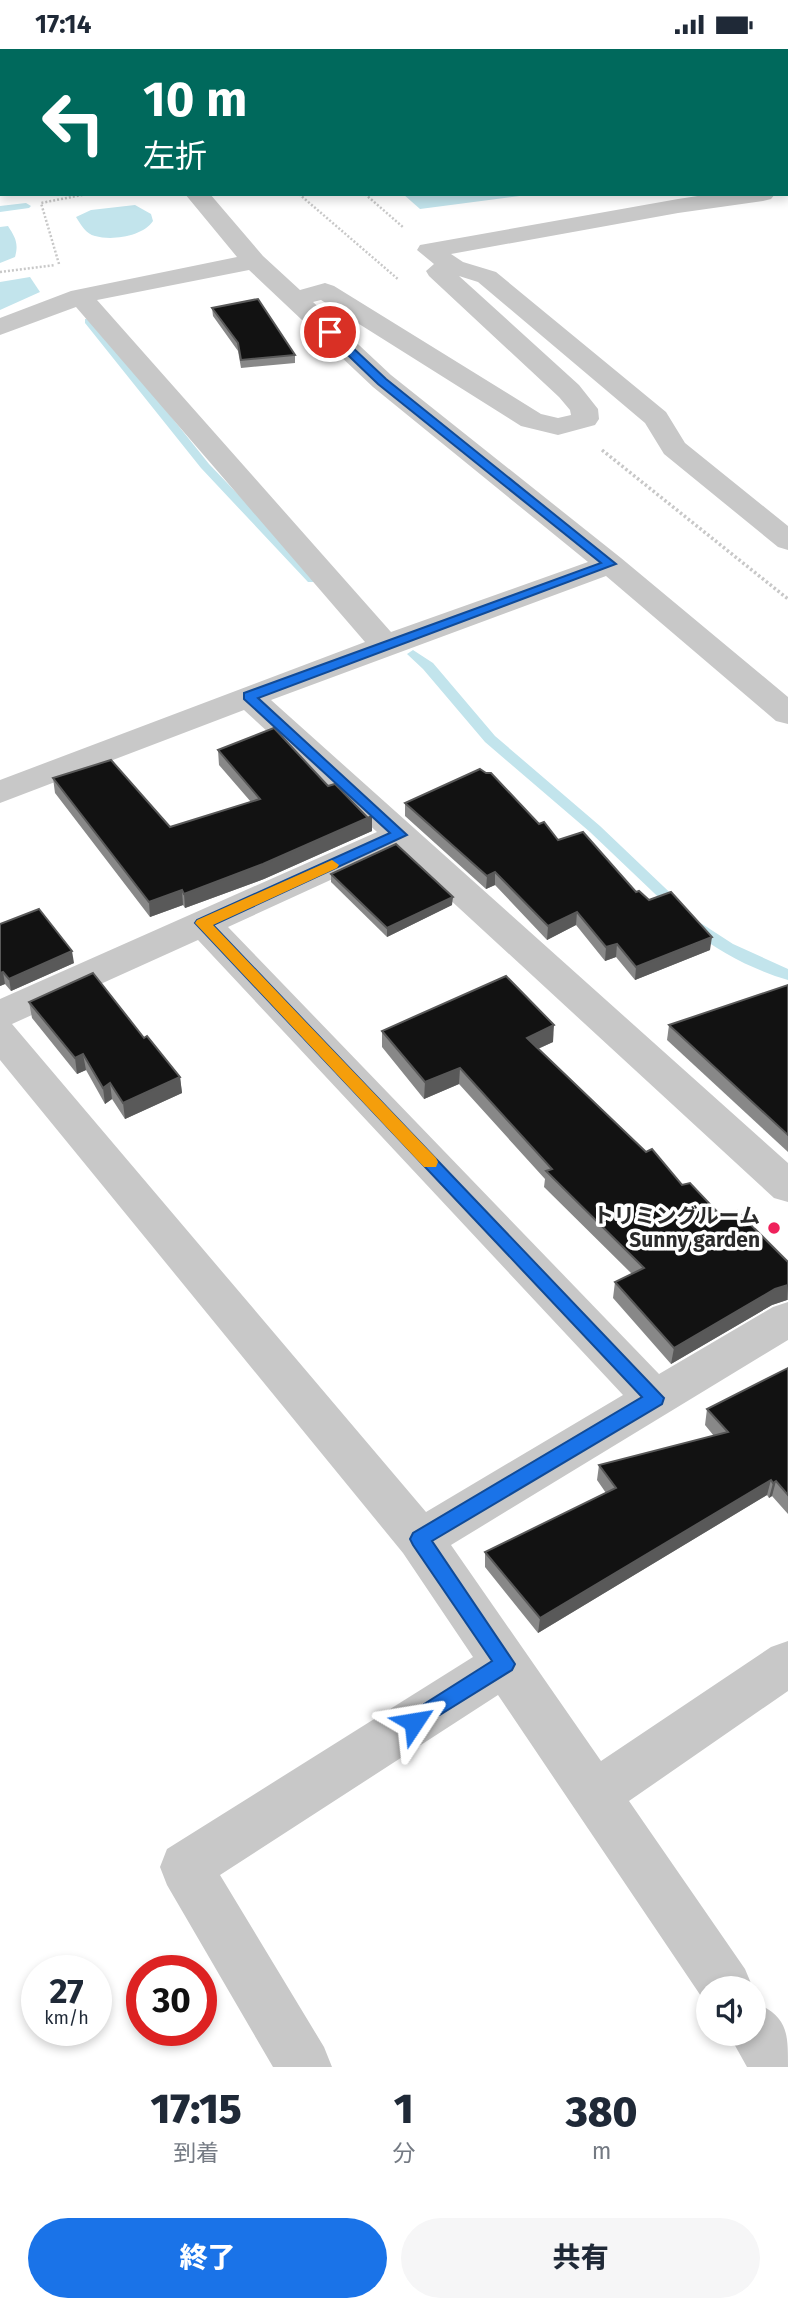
<!DOCTYPE html>
<html lang="ja">
<head>
<meta charset="utf-8">
<style>
	body { margin:0; font-family:"Fira Sans","Noto Sans JP",sans-serif; background:#f6f6f7; color:#1f2937; height:100vh; display:flex; flex-direction:column; font-size:26px; white-space:nowrap }
	* { box-sizing:border-box; margin:0 }
	p { font-size:23px; color:#747a83 }
	.icon { flex:none; width:38px; height:38px; fill:none; stroke:currentColor; stroke-width:2; stroke-linecap:round; stroke-linejoin:round }
	.map { position:relative; height:2018px; overflow:hidden }
	.details { display:flex; flex-direction:column; background:#fff; flex:1 }
	.details>* { flex:none }
	.banner { position:absolute; left:0px; top:0px; width:789px; height:147px; box-shadow:0 4px 10px #0003; background:#00695c; color:#fff; overflow:hidden }
	.controls { position:absolute; left:696px; top:1927px; display:grid; gap:14px }
	.controls a { display:grid; place-items:center; width:70px; height:70px; border-radius:50%; background:#fff; box-shadow:0 4px 10px #0003; font-size:35px }
	.speed { position:absolute; left:21px; top:1906px; display:flex; gap:14px; font-size:35px; font-weight:700; text-align:center }
	.speed>* { display:grid; place-content:center; width:91px; height:91px; border-radius:50%; background:#fff; box-shadow:0 4px 10px #0003; line-height:1 }
	.speed small { font-size:18px; font-weight:400 }
	.speed .limit { border:10px solid #d22; background:#fff; color:#111 }
	.pin { position:absolute; display:grid; place-items:center; width:60px; height:60px; color:#fff; margin:-30px; border:4px solid #fff; border-radius:50%; box-shadow:0 2px 7px #0007 }
	.me { position:absolute; width:77px; margin:-38px; rotate:57deg; stroke-linejoin:round; filter:drop-shadow(0 0 5px #0008) }
	.turn { display:flex; align-items:center; gap:24px; height:147px; padding:0 28px; font-size:32px }
	.turn .icon { width:91px; height:91px; stroke-width:2.5 }
	.turn b { display:block; font-size:49px; line-height:60px }
	.eta { display:flex; justify-content:space-evenly; align-items:center; height:119px; text-align:center }
	.eta b { font-size:42px; font-weight:800; line-height:49px }
	.cta { display:flex; gap:14px; margin-top:auto; padding:14px 28px }
	.cta a { flex:1; height:80px; border-radius:42px; background:#1a73e8; color:#fff; font-size:28px; font-weight:800; line-height:80px; text-align:center }
	.cta a+a { background:#f6f6f7; color:#1f2937 }
	.status { display:flex; justify-content:space-between; align-items:center; height:49px; padding:0 35px; background:#fff; direction:ltr }
	.status svg { height:19px; fill:currentColor }
	.map>svg:first-child { display:block }
</style>
</head>
<body>
<div class="status"><b>17:14</b><svg viewBox="0 0 49 12"><path d="M0 12V9h3v3zM5 12V6h3v6zM10 12V3h3v9zM15 12V0h3v12zM26 1h20v11H26zM47 4h2v5h-2z"/></svg></div>
<div class="map">
<svg width="788" height="2018" viewBox="0 0 788 2018">
	<rect width="100%" height="100%" fill="#fff"/>
	<!-- water -->
	<g fill="#c2e4ec">
		<polygon points="403,145 535,145 420,160"/>
		<path d="M135 156 151 165 153 172C143 187 113 192 95 187 86 185 81 176 76 168L91 161Z"/>
		<path d="M8 177C15 188 19 194 15 208L0 214V178Z"/>
		<polygon points="30,228 40,243 0,261 0,233"/>
	</g>
	<g fill="none" stroke-linecap="round" stroke-linejoin="round">
		<!-- stream -->
		<g fill="#c2e4ec" fill-rule="evenodd">
			<polygon points="26,154 31,157 29,159 0,163 0,157"/>
			<polygon points="85,270 93,270 209,415 316,527 316,533 308,533 201,419 85,274"/>
			<polygon points="413,601 433,614 495,687 600,777 684,857 686,860 684,863 674,863 590,783 485,693 423,620 407,605"/>
			<path d="M696 871 733 895 788 920V931C754 921 718 903 691 880L689 876 691 872Z"/>
		</g>
		<!-- path-far1 -->
		<g stroke="#c8c8c8" stroke-width="2.5" stroke-dasharray="2 2" stroke-linecap="butt">
			<polyline points="130,0 132,2"/>
			<polyline points="299,145 399,231"/>
			<polyline points="365,145 404,179"/>
			<polyline points="59,215 41,154 87,145"/>
			<polyline points="0,223 55,216"/>
		</g>
		<!-- path -->
		<polyline stroke="#c8c8c8" stroke-width="3.5" stroke-dasharray="2.5 2.5" stroke-linecap="butt" points="602,401 788,550"/>
		<!-- minor -->
		<g fill="#c8c8c8" fill-rule="evenodd">
			<polygon points="39,0 61,0 62,2 41,2"/>
			<polygon points="175,0 197,0 198,2 177,2"/>
			<path d="M185 145H210L263 207 300 241 325 234 334 237 541 365 558 369 571 366 570 361 559 348 429 227 426 222 434 215 417 201 420 196 678 150 711 145H775L771 150 763 152 678 164 451 205 463 213 496 223 666 363 685 394 788 477V501L778 498 664 405 645 374 478 233 459 227 579 336 598 360 599 370 595 376 558 386 521 377 321 251 313 253 391 326 621 509 788 648V675L776 672 606 527 271 651 788 1114V1153L774 1149 396 801 228 878 659 1325 773 1258 788 1253V1291L451 1496 601 1712 771 1598 788 1592V1642L629 1752 745 1920 753 1939H709V1959L498 1646 220 1826 324 1998 332 2018H273L167 1836 160 1818 167 1800 473 1608 403 1504 0 1011V950L377 783 244 661 0 754V731L365 593 76 258 0 286V269L71 242 237 208ZM249 221 373 338 588 513 391 583 97 251ZM198 891 623 1346 426 1463 12 975Z"/>
			<path d="M754 1953C788 1968 788 1983 788 2018H747L728 1984H754Z"/>
		</g>
	</g>
	<!-- wall -->
	<g fill="#888">
		<polygon points="398,0 681,0 681,2 400,2"/>
		<polygon points="212,259 295,306 295,314 241,319 238,302 213,267"/>
		<polygon points="218,701 328,737 372,782 264,830 185,859 183,856 150,868 55,744 53,729 170,778 251,753 219,716"/>
		<polygon points="405,754 539,775 558,791 649,851 710,901 635,931 616,908 605,912 576,876 547,891 495,836 486,840 405,767"/>
		<polygon points="331,825 452,856 387,888 331,833"/>
		<polygon points="0,875 74,914 11,942 5,935 0,937"/>
		<polygon points="788,936 788,1103 667,991 669,976"/>
		<polygon points="29,953 144,989 180,1028 182,1044 125,1070 112,1050 105,1055 86,1021 77,1025 32,969"/>
		<polygon points="382,982 553,993 538,1000 646,1103 682,1136 723,1169 788,1213 788,1251 787,1251 772,1256 671,1315 613,1249 615,1233 632,1225 544,1138 545,1130 459,1035 424,1050 382,998"/>
		<polygon points="788,1319 788,1465 772,1447 769,1449 767,1446 538,1584 485,1518 485,1503 606,1444 597,1431 599,1416 714,1387 705,1376 707,1360"/>
	</g>
	<!-- shaded-wall -->
	<g fill="#595959">
		<polygon points="369,0 393,0 386,2 369,2"/>
		<polygon points="372,767 372,782 264,830 185,859 184,845"/>
		<polygon points="495,823 495,836 486,840 487,827"/>
		<polygon points="182,841 183,856 150,868 149,853"/>
		<polygon points="453,848 452,856 387,888 387,879"/>
		<polygon points="577,863 576,876 547,891 548,877"/>
		<polygon points="712,888 710,901 635,931 636,918"/>
		<polygon points="617,895 616,908 605,912 606,898"/>
		<polygon points="72,902 74,914 11,942 9,930"/>
		<polygon points="3,923 5,935 0,937 0,924"/>
		<polygon points="554,976 553,993 526,1005 527,989"/>
		<polygon points="83,1005 86,1021 77,1025 75,1009"/>
		<polygon points="460,1019 459,1035 424,1050 425,1033"/>
		<polygon points="180,1028 182,1044 125,1070 123,1054"/>
		<polygon points="110,1034 112,1050 105,1055 103,1039"/>
		<polygon points="788,1236 787,1251 772,1256 671,1315 674,1299 775,1240"/>
		<polygon points="771,1431 767,1446 538,1584 540,1569"/>
		<polygon points="776,1432 772,1447 769,1449 773,1434"/>
	</g>
	<!-- building -->
	<g fill="#121212" stroke="#595959" stroke-width="2">
		<polygon points="408,0 680,0 672,2 410,2"/>
		<polygon points="258,250 295,306 241,311 238,294 212,259"/>
		<polygon points="274,679 328,737 335,735 368,769 372,767 263,815 184,845 182,841 149,853 53,729 111,711 170,778 260,750 218,701"/>
		<polygon points="480,720 486,724 491,724 539,775 544,773 558,791 583,783 636,843 639,842 649,851 671,843 712,888 636,918 617,895 606,898 577,863 548,877 495,823 487,827 405,754"/>
		<polygon points="396,795 453,848 387,879 331,825"/>
		<polygon points="39,860 72,902 9,930 3,923 0,924 0,875"/>
		<polygon points="93,924 144,989 147,987 180,1028 123,1054 110,1034 103,1039 83,1005 75,1009 29,953"/>
		<polygon points="506,927 554,976 527,989 646,1103 652,1100 682,1136 690,1134 723,1169 737,1162 788,1213 788,1236 775,1240 674,1299 615,1233 644,1219 546,1122 552,1120 460,1019 425,1033 382,982"/>
		<polygon points="788,936 788,1086 669,976"/>
		<polygon points="788,1319 788,1446 776,1432 773,1434 771,1431 540,1569 485,1503 616,1439 599,1416 728,1383 707,1360"/>
	</g>
	<!-- route -->
	<polygon fill="#1a73e8" stroke="#114b97" stroke-width="2" points="326,281 334,281 386,330 616,515 258,649 407,786 213,876 664,1349 662,1355 432,1492 515,1615 512,1621 414,1682 407,1679 404,1673 407,1666 492,1612 413,1496 410,1490 413,1484 642,1348 195,874 197,871 390,784 244,650 244,644 601,514 378,335 326,285"/>
	<!-- slow -->
	<polygon fill="#f59e0b" points="332,811 339,816 337,819 213,876 436,1109 438,1113 436,1118 424,1118 195,874 197,871"/>
	<!-- markers -->
	<circle fill="#ef215b" stroke="#fff" stroke-width="2.5" cx="774" cy="1179" r="7"/>
	<g text-anchor="middle" dominant-baseline="central" stroke-width="7" stroke-linejoin="round" paint-order="stroke">
		<!-- poi labels -->
		<g font-size="21" font-weight="bold" fill="#2b2b2b" stroke="#fff" text-anchor="end">
			<text x="760" y="1167">トリミングルーム<tspan x="760" dy="24">Sunny garden</tspan></text>
		</g>
	</g>
</svg>
<div class="controls">
<a><svg class="icon" aria-label="sound" viewBox="0 0 24 24"><path d="M4 9h4l5-4v14l-5-4H4zM17 9q2 3 0 6"/></svg></a>
</div>
<div class="speed"><div>27<small>km/h</small></div><div class="limit">30</div></div>
<div class="pin" style="left:330px;top:283px;background:#d93025"><svg class="icon" aria-label="arrive" viewBox="0 0 24 24"><path d="M6 21V4h12l-3 4 3 4H6"/></svg></div>
<svg class="me" style="left:414px;top:1673px" viewBox="-20 -20 40 40"><path d="M0-17L14 15 0 8-14 15z" fill="#1a73e8" stroke="#fff" stroke-width="4"/></svg>
<div class="banner">
<div class="turn"><svg class="icon" aria-label="left" viewBox="0 0 24 24"><path d="M17 20v-9H6M10 6l-5 5 5 5"/></svg><div><b>10 m</b>左折</div></div>
</div>
</div>
<section class="details">
<div class="eta">
<div><b>17:15</b><p>到着</p></div>
<div><b>1</b><p>分</p></div>
<div><b>380</b><p>m</p></div>
</div>
<div class="cta"><a>終了</a><a>共有</a></div>
</section>
</body>
</html>
